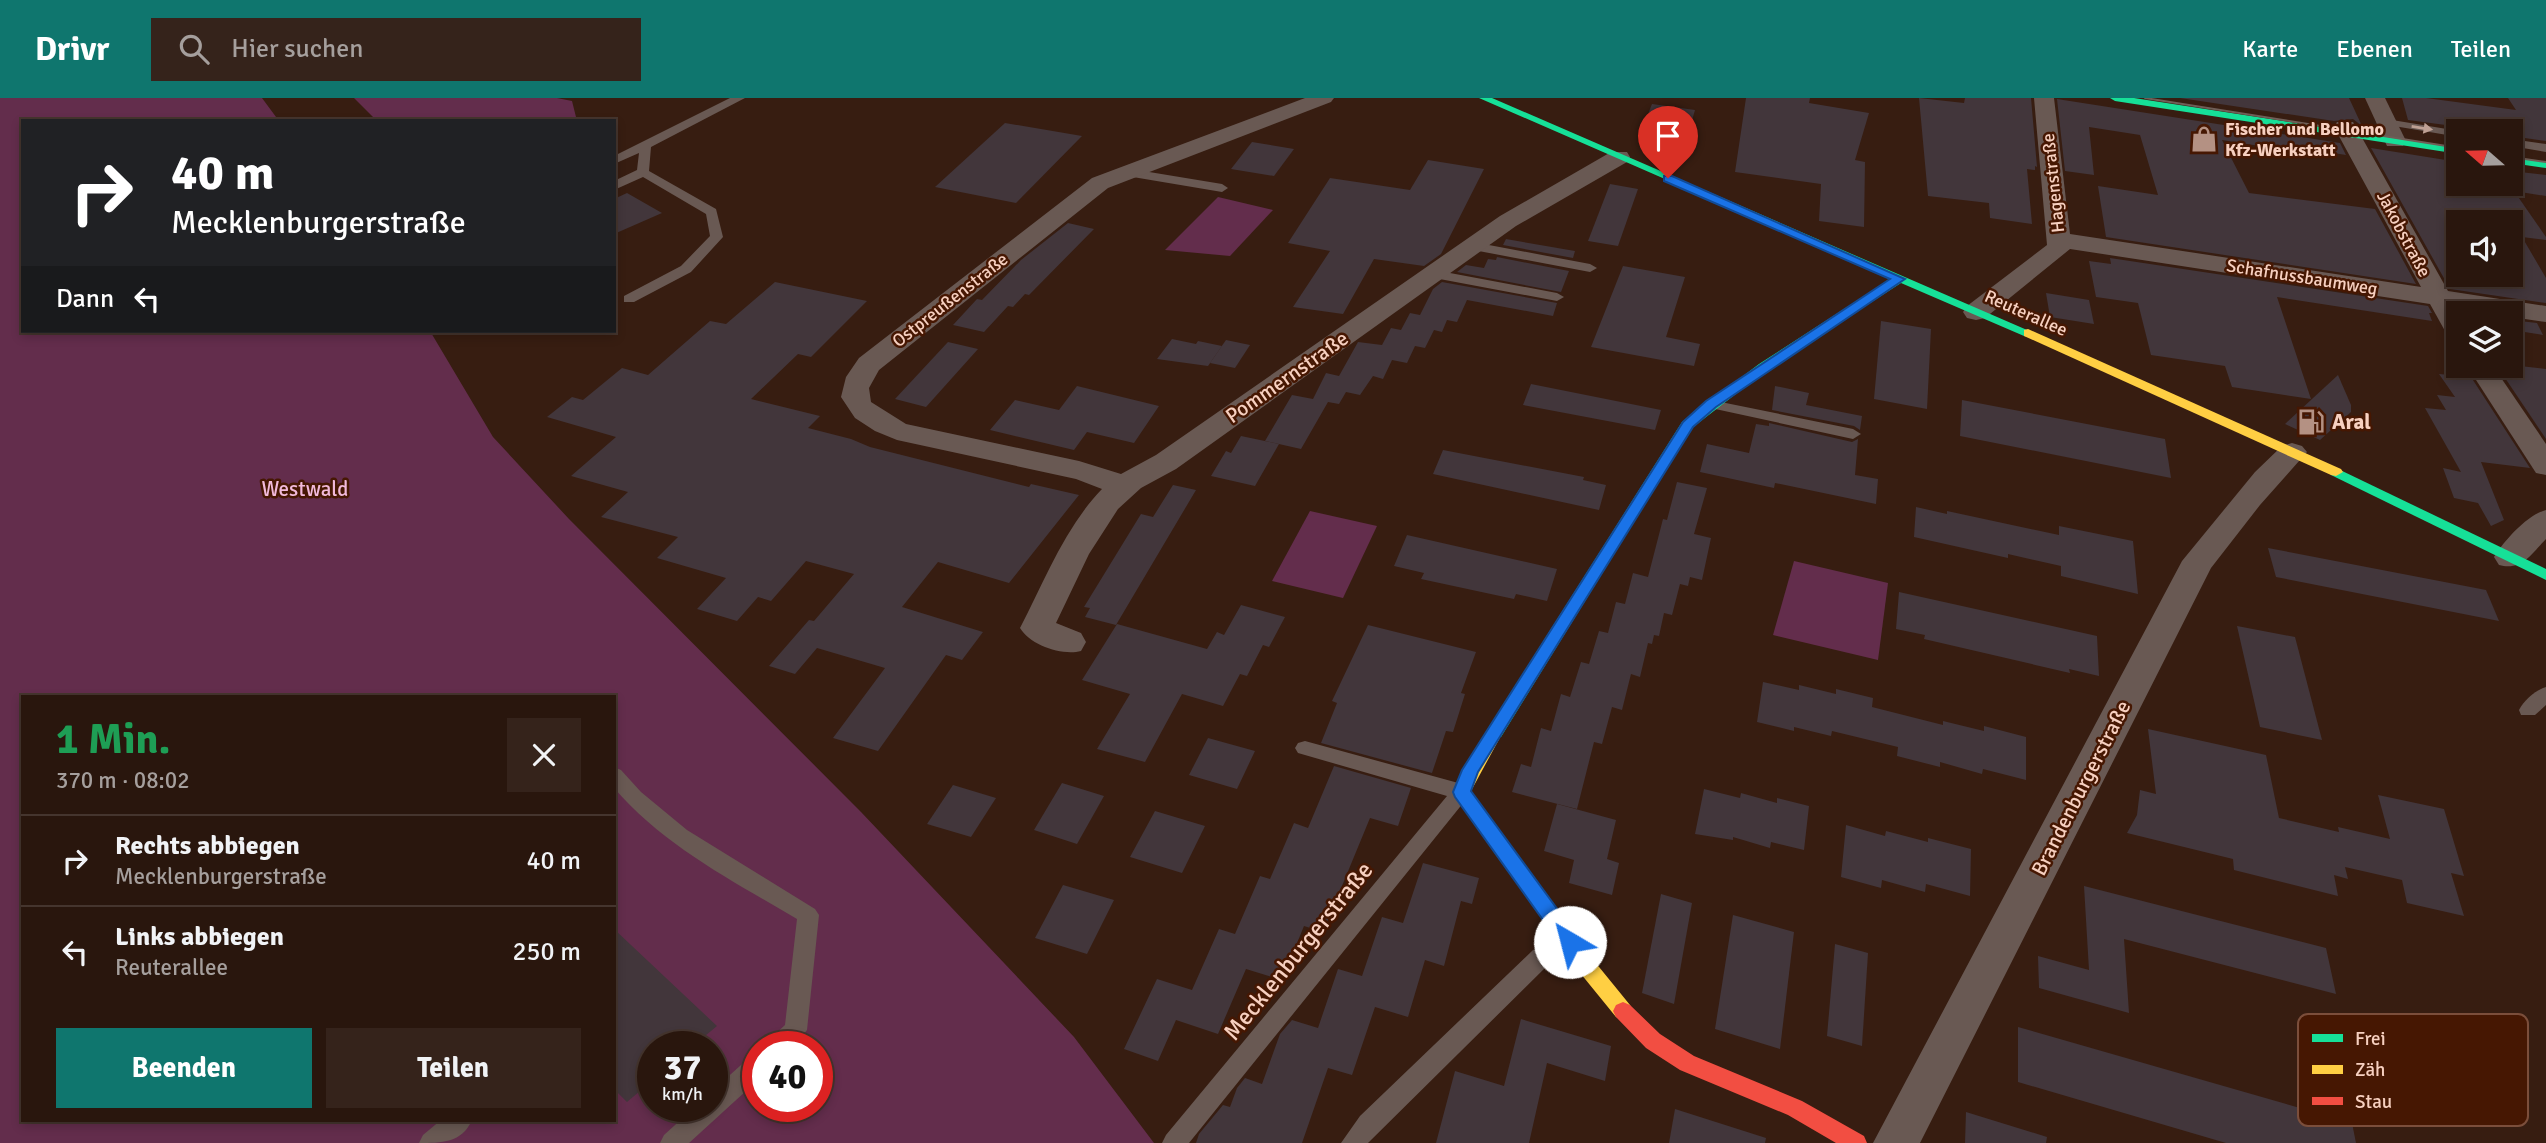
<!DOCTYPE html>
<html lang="de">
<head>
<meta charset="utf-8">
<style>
	body { margin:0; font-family:Signika,sans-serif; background:#35231b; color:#f1f3f6; height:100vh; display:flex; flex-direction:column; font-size:26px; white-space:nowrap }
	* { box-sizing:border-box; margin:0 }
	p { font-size:23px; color:#a59f9d }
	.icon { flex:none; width:38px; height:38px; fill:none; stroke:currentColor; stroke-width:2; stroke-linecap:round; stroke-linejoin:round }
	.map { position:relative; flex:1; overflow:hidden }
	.sheet { position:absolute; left:21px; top:597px; width:595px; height:427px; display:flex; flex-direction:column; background:#29160d; border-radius:0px; box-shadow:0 4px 10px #0003,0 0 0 2px #45352e }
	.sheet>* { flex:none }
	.top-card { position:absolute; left:21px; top:21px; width:595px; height:214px; border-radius:0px; box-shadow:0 4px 10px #0003,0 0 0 2px #45352e; background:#202124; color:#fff; overflow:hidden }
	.needle { width:46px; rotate:290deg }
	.buttons { position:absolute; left:2446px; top:21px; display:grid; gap:14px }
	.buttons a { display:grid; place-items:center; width:77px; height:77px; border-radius:0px; background:#29160d; box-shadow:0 4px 10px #0003,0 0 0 2px #45352e; font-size:35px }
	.speed { position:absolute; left:637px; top:933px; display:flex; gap:14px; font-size:35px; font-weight:700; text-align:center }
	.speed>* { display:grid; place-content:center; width:91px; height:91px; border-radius:50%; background:#29160d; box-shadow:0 4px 10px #0003,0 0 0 2px #45352e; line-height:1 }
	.speed small { font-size:18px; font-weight:400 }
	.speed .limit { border:10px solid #d22; background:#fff; color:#111 }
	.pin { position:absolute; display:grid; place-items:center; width:60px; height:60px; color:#fff; margin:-72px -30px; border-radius:50% 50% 50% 0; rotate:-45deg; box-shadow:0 0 7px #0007 }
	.pin .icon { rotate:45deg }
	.me { position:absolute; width:77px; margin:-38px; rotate:323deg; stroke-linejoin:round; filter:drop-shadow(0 0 5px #0008) }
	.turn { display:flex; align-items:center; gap:24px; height:147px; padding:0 35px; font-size:32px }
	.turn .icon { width:91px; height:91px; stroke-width:2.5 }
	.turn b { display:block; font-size:49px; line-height:60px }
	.then { display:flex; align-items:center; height:66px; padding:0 35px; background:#0003; gap:14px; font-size:26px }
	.round { display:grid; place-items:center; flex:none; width:74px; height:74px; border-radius:0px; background:#35231b }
	.overview { display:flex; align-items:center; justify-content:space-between; height:119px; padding:0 35px }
	h1 { font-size:42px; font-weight:700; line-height:52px; color:#1e9e55 }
	.action { display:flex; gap:14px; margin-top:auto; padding:14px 35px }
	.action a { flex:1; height:80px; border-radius:0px; background:#0f766e; color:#fff; font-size:28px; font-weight:700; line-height:80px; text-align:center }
	.action a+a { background:#35231b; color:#f1f3f6 }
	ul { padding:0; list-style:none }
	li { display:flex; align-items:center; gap:21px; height:91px; padding:0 35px; border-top:2px solid #45352e }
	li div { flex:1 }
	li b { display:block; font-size:26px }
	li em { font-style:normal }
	header { display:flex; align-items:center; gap:42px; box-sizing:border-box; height:98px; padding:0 35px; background:#0f766e; color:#fff }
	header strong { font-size:33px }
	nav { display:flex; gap:38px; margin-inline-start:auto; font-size:24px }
	.search { width:490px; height:63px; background:#35231b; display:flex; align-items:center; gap:18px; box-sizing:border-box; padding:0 24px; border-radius:0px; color:#a59f9d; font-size:26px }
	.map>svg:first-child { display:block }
</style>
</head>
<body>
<header>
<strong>Drivr</strong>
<div class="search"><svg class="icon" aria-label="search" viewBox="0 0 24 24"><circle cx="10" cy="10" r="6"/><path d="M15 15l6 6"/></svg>Hier suchen</div>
<nav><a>Karte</a><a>Ebenen</a><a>Teilen</a></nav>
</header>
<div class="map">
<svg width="2546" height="1045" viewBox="0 0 2546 1045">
	<rect width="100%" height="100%" fill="#371d11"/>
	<!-- green -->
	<g fill="#632d4c" fill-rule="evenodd">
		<path d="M0 0H262L279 23H23V233H430L493 339 569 421 861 714 1074 939 1154 1045H0ZM23 598H614V1022H23ZM653 948H712V1008H653ZM758 948H817V1008H758Z"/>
		<polygon points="354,0 557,0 572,3 577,23 377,23"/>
		<polygon points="1218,99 1273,112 1230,158 1165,152"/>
		<polygon points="1310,413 1377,428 1343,500 1272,483"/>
		<polygon points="1794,463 1888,485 1878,562 1773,537"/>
	</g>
	<!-- building -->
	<g fill="#42363b" fill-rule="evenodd">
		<polygon points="1746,0 1810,0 1809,5 1869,15 1855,62 1865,64 1864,129 1819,123 1821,86 1735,74"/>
		<polygon points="1919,0 1964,5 1965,0 2031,0 2037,69 2035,68 2035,72 2027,71 2032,126 1990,120 1989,105 1928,98"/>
		<polygon points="2180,0 2349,0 2362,28 2353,21 2334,23"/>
		<polygon points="2402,0 2426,0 2516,12 2508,0 2546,0 2546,43 2511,38 2511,33 2491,33 2408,22"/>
		<polygon points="2057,1 2340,45 2346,57 2283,47 2285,52 2222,42 2249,95 2375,111 2416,186 2106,139 2098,88 2158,97 2140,37 2089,29 2094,77 2065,73"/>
		<polygon points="1652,6 1695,12 1688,36 1643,29"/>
		<polygon points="1005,25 1082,38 1016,105 935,89"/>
		<polygon points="1252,44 1294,51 1274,78 1231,71"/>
		<path d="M2371 50 2452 63 2459 86 2511 96V73L2546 77V98L2514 93 2546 139V142L2522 139 2546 180V205L2450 191ZM2459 124H2511V177H2459Z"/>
		<polygon points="1428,62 1484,71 1441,156 1424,168 1374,161 1343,216 1293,209 1330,153 1288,145 1330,80 1410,92"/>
		<polygon points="1610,86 1638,91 1618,148 1588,143"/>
		<polygon points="627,95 662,115 614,136 614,101"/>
		<polygon points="1068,125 1094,131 1029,197 1025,196 1013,209 1008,208 984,234 953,227 977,201 982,202 1021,162"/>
		<polygon points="1506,141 1575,153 1573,160 1503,147"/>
		<polygon points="1497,159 1569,173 1561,194 1457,174 1466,167 1484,170 1488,161 1496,162"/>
		<polygon points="2110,160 2428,208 2432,215 2429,215 2432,223 2277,199 2311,301 2232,289 2225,268 2151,257 2138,205 2096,199 2089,163 2111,166"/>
		<polygon points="1623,168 1685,179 1666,239 1700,246 1694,268 1591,249"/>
		<polygon points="775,184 867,203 811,259 798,256 751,301 820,318 808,330 851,341 870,349 1029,389 1031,386 1079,397 1009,485 938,464 902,509 983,534 962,562 946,557 878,653 833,640 885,570 817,550 795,576 769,568 809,522 814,523 854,476 806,463 771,503 758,499 737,523 697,511 726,480 657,460 678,439 601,419 628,394 571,378 616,339 547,319 572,299 583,302 622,270 648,277 710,223 726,226"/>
		<polygon points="1442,184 1557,205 1553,218 1467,202 1457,224 1447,222 1442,234 1434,232 1425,250 1415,248 1407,265 1392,262 1383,281 1373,278 1360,297 1346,294 1339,306 1328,304 1301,351 1265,343 1292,297 1313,301 1326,275 1339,278 1358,244 1382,247 1391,230 1401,232 1410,215 1420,217 1433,191"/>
		<polygon points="2046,195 2089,202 2094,226 2050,219"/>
		<polygon points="2511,222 2537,225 2543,237 2512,232"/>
		<polygon points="1881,223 1931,231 1927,311 1874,301"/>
		<polygon points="1172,241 1196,246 1198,243 1222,248 1208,268 1157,261"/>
		<polygon points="1226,242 1250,247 1235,270 1210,265"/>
		<polygon points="948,244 978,251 926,309 895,301"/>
		<polygon points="2511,267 2546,271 2546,341 2497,268"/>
		<polygon points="2439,276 2471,279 2530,370 2481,364 2504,422 2491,428 2478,405 2454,400 2443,370 2461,374 2425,310 2446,312 2437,297 2455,299"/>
		<polygon points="2338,277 2351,307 2351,314 2320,342 2285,326"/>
		<polygon points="1531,286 1661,312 1655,332 1523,307"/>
		<polygon points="1077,288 1159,308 1134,345 1087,334 1074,352 990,332 1015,302 1059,312"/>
		<polygon points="1775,288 1809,295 1806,307 1862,318 1860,332 1854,328 1772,312"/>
		<polygon points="1962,302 2165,341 2171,380 1960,338"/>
		<polygon points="1769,325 1852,344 1858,341 1855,377 1878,381 1876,406 1775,385 1774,390 1700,374 1707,346 1749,355 1756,326 1769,328"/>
		<polygon points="1241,338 1279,346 1255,388 1211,378 1226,353 1231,355"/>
		<polygon points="1443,352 1584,379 1583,382 1606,387 1599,412 1433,376"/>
		<polygon points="1677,384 1707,390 1694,436 1711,440 1702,482 1690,479 1688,488 1680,486 1672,517 1664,515 1659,538 1654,537 1652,546 1648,545 1640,579 1631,576 1622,612 1612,609 1602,646 1594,644 1577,711 1512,694 1521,666 1531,669 1541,630 1551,633 1561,596 1570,599 1581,564 1589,566 1599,533 1608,535 1616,504 1625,506 1633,475 1648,479 1663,421 1667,422"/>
		<polygon points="1173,387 1196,392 1116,527 1085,519 1090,510 1084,509 1141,416 1153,419"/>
		<polygon points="1916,409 1947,416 1947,413 2059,437 2059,428 2133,443 2138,496 2061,478 2061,468 2008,456 2008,460 1914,439"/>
		<polygon points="1407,437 1557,471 1547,503 1516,496 1514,501 1421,481 1424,475 1394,468"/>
		<polygon points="2268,450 2486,492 2499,523 2276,479"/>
		<polygon points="1899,494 2097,538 2099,578 2069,571 2070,575 1924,541 1925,537 1896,531"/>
		<polygon points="1241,507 1285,519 1269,549 1263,547 1247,578 1240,576 1223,608 1182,596 1145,664 1097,651 1130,596 1082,582 1117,526 1207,551 1217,534 1224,537"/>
		<polygon points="1368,527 1476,554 1461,595 1465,596 1453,634 1446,633 1432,675 1321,645 1337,605 1332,603"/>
		<polygon points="2237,528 2295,539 2322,642 2260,629"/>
		<polygon points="1763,584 1799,592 1799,587 1836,596 1836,591 1873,600 1872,609 1943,627 1943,623 1984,633 1984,628 2026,639 2026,682 1983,671 1982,676 1940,664 1940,669 1897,658 1898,649 1832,633 1831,638 1794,629 1794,633 1757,624"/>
		<polygon points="2148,631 2266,657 2279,720 2339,734 2338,729 2390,741 2378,697 2444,711 2464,778 2451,775 2464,818 2407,805 2402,782 2345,769 2348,781 2334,777 2338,798 2234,772 2233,761 2127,735 2137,717 2140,692 2156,696"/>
		<polygon points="1208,640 1255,653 1237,691 1189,677"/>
		<polygon points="1334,668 1411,690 1398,728 1370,720 1323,834 1304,828 1282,882 1246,871 1218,936 1176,922 1158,963 1124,951 1157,881 1192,892 1219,831 1235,836 1260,778 1270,781 1294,725 1308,730"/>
		<polygon points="1062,685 1104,698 1077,746 1034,732"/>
		<polygon points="953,687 996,700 971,739 927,726"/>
		<polygon points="1704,691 1740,700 1741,695 1777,705 1777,700 1809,708 1804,752 1771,744 1770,750 1733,739 1733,742 1695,736"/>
		<polygon points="1557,706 1616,722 1607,761 1619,765 1612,797 1569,785 1574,762 1544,753"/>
		<polygon points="1155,713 1205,728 1182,775 1130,759"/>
		<polygon points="1846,727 1885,738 1886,733 1928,744 1928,740 1971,751 1970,798 1926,786 1925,794 1882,782 1881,790 1841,779"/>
		<polygon points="1423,765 1479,780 1472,806 1461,803 1444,868 1425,862 1408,919 1375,909 1352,977 1328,970 1302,1045 1196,1045 1199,1036 1223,1007 1230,1009 1237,990 1245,980 1262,986 1280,936 1292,922 1318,930 1338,871 1362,878 1382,819 1403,825"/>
		<polygon points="1063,787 1114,802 1087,856 1035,840"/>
		<polygon points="2084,788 2326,850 2336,896 2124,841 2129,915 2039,890 2038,858 2089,872"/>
		<polygon points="1661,796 1692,805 1674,906 1642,895"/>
		<polygon points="1733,817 1794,834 1780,951 1715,931"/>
		<polygon points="614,831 717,928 693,948 653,948 653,982 627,1004 614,991"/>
		<polygon points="1835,846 1868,855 1862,948 1827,938"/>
		<polygon points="1521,921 1611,948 1605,983 1547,965 1529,1045 1436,1045 1455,973 1504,988"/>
		<polygon points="2018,929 2352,1025 2356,1045 2226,1045 2018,984"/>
		<polygon points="1675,1011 1766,1040 1765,1045 1669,1045"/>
		<polygon points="1966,1014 2047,1039 2046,1045 1965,1045"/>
	</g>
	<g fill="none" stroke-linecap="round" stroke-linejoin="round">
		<!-- lane -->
		<g fill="#695953" fill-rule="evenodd">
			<polygon points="730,0 745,0 651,49 649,73 716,111 723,139 691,174 634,204 624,204 624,198 681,168 710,138 706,116 643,79 614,92 614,83 637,72 639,55 614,66 614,58"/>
			<polygon points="2386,21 2459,33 2462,33 2459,33 2459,39 2382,26 2382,22"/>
			<polygon points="2511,41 2546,46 2546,54 2511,48"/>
			<polygon points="1125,70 1222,86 1228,90 1222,94 1121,77 1119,74"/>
			<polygon points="1473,144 1590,166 1597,170 1590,174 1468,151 1467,148"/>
			<polygon points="1434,172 1557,195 1564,199 1557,203 1429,179 1429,173"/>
			<polygon points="1711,302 1853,331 1861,336 1853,341 1706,309 1704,306"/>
			<path d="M2546 589V607L2535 617H2521L2519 612C2524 602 2536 592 2546 589Z"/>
			<polygon points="1305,643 1462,686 1469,689 1472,694 1189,1045 1162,1045 1166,1037 1447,698 1298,655 1295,650 1298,645"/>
			<path d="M614 669 621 672 641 694 687 732 815 811 819 817 807 932 794 948H767L770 941 785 927 797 821C733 783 664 748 614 690Z"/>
			<polygon points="1570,835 1578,837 1581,844 1578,851 1549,866 1368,1045 1341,1045 1360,1018 1533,852"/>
			<polygon points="758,956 758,982 689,1045 660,1045 664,1037 696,1008 712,1008 712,993 750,959"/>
			<path d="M441 1022H472C462 1045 441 1045 419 1045L423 1037Z"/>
		</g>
		<!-- street -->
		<g fill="#695953" fill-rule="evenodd">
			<path d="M1305 0H1334L1331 4 1108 90 879 272 869 290 871 304 906 326 1079 363 1121 376 1156 357 1500 118 1611 54H1627L1630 59 1627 64 1516 128 1176 371 1141 390 1118 411 1089 456 1056 525 1081 535 1086 544 1081 553C1062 558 1030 547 1020 530 1044 484 1065 429 1102 391L1076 381 897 342 875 333 855 320 841 299 846 279 859 260 1092 80Z"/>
			<polygon points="2034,0 2054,0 2070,136 2421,189 2334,29 2337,24 2353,24 2356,29 2448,193 2546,208 2546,224 2511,219 2511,215 2458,210 2461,215 2459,244 2450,242 2430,206 2070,151 1985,220 1976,222 1967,220 1963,214 1967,208 2047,147"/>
			<polygon points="2365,0 2385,0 2406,43 2403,48 2387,48"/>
			<polygon points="2467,268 2493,268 2546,346 2546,377 2536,375"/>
			<polygon points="2292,345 2302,348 2307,354 2260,407 2211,470 1920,1045 1873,1045 2182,463 2255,374 2282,348"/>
			<path d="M2546 412V441C2531 456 2522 473 2499 467L2494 459C2505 442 2527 417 2546 412Z"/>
		</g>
		<!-- fast -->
		<g fill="#16e098" fill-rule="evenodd">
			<polygon points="1479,0 1492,0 2034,235 2028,239 2024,238 1901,185 1768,271 1692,330 1501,639 1489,639 1487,634 1489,629 1682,324 1759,266 1892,180"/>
			<polygon points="2110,0 2134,0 2459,50 2459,56 2115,3"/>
			<polygon points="2511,59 2546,64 2546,70 2511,65"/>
			<polygon points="2336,370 2546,471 2546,482 2331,377 2329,374 2331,371"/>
		</g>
		<!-- slow -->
		<g fill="#ffcf43" fill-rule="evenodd">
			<polygon points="2028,231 2341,371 2343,374 2336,378 2331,377 2024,238 2024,232"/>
			<polygon points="1495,628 1501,629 1503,634 1471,693 1595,864 1630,907 1633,913 1630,919 1623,922 1616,919 1581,876 1453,694 1489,629"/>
		</g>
		<!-- jam -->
		<polygon fill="#f24e42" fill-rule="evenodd" points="1623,904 1630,907 1660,936 1694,958 1802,1003 1864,1038 1867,1045 1836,1045 1788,1017 1680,972 1646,950 1616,919 1613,913 1616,907"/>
		<!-- tram -->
		<g stroke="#6f5e57" stroke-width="2">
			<polyline points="2145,0 2459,50"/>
			<polyline points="2511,59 2546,64"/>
		</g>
	</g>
	<!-- one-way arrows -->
	<defs><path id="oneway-solid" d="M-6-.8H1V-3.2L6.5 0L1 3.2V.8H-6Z" transform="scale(1.75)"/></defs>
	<use fill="#bea094" href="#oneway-solid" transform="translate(2422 30) rotate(9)"/>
	<!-- route -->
	<polygon fill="#1a73e8" stroke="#114b97" stroke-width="2" points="1664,78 1672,78 1905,181 1716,309 1693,329 1478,674 1471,693 1577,838 1580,844 1577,850 1570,852 1563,850 1455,699 1453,694 1462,672 1683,324 1706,303 1890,181 1664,83"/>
	<!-- icons -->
	<defs>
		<g id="shop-bare" transform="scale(2.1)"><path d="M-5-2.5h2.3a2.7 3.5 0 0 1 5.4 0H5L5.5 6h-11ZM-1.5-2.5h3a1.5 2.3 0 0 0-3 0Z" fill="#b49183" stroke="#461702" stroke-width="2.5" paint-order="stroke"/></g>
		<g id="fuel-bare" transform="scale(2.1)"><path d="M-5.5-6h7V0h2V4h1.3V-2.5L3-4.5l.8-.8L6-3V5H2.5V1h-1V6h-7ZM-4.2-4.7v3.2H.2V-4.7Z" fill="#b49183" stroke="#461702" stroke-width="2.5" paint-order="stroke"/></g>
	</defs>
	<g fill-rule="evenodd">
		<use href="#shop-bare" x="2204" y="41"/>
		<use href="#fuel-bare" x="2311" y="324"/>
	</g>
	<g text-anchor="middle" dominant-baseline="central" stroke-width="5" stroke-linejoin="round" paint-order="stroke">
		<!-- far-poi labels -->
		<g font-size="18" font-weight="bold" fill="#f7d0c0" stroke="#461702" text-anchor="start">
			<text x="2225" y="31">Fischer und Bellomo<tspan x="2225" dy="21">Kfz-Werkstatt</tspan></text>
		</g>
		<!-- far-street labels -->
		<g font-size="18" fill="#f7d0c0" stroke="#461702">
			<text transform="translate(2053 85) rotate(-96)">Hagenstraße</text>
			<text transform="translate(2404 136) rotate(62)">Jakobstraße</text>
			<text transform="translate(2302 179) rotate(9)">Schafnussbaumweg</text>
			<text transform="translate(950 202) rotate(-38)">Ostpreußenstraße</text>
			<text transform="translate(2026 215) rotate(24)">Reuterallee</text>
		</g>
		<!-- street labels -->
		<g font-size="21" fill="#f7d0c0" stroke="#461702">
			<text transform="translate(1287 279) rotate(-35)">Pommernstraße</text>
			<text transform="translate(2081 690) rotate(-63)">Brandenburgerstraße</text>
		</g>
		<!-- poi labels -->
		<g font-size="21" font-weight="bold" fill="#f7d0c0" stroke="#461702" text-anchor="start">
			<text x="2332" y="324">Aral</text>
		</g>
		<!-- park labels -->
		<g font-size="21" fill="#f1b9da" stroke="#461702">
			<text x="305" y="391">Westwald</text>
		</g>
		<!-- near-street labels -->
		<g font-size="24" fill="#f7d0c0" stroke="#461702">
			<text transform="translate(1298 853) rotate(-51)">Mecklenburgerstraße</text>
		</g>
	</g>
	<!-- legend -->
	<rect x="2298" y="916" width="230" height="112" rx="10" fill="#461702" stroke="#7b4e3b" stroke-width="2"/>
	<rect x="2312" y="936" width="31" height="8" fill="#16e098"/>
	<rect x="2312" y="967" width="31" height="9" fill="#ffcf43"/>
	<rect x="2312" y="999" width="31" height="8" fill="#f24e42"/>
	<g font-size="19" fill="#f7d0c0">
		<text x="2355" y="947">Frei</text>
		<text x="2355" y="978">Zäh</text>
		<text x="2355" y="1010">Stau</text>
	</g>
</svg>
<div class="buttons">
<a><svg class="needle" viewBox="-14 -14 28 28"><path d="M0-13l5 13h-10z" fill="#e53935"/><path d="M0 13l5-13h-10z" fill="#a59f9d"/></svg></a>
<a><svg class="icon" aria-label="sound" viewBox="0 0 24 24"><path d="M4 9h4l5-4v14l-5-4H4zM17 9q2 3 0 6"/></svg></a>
<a><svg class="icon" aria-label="layers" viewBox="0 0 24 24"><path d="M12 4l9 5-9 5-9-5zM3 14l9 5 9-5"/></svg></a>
</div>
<div class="speed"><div>37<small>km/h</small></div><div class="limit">40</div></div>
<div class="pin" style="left:1668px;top:80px;background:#d93025"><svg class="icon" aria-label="arrive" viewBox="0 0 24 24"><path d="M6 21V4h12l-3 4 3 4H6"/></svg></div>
<svg class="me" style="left:1570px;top:844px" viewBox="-20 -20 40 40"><circle r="19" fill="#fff"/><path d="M0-13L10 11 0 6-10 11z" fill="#1a73e8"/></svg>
<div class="top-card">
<div class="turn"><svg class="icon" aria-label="right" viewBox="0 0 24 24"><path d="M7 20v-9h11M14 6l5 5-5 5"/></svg><div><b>40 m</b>Mecklenburgerstraße</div></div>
<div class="then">Dann<svg class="icon" aria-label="left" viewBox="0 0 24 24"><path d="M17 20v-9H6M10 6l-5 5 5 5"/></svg></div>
</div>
<section class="sheet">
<div class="overview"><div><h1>1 Min.</h1><p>370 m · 08:02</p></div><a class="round"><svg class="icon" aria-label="close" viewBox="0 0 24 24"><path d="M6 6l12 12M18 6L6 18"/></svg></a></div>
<ul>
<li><svg class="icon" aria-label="right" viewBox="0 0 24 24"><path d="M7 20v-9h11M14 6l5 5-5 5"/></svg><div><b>Rechts abbiegen</b><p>Mecklenburgerstraße</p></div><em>40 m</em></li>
<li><svg class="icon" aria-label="left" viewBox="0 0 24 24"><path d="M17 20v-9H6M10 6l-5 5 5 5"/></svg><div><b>Links abbiegen</b><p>Reuterallee</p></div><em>250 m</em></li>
</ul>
<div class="action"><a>Beenden</a><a>Teilen</a></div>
</section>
</div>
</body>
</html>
